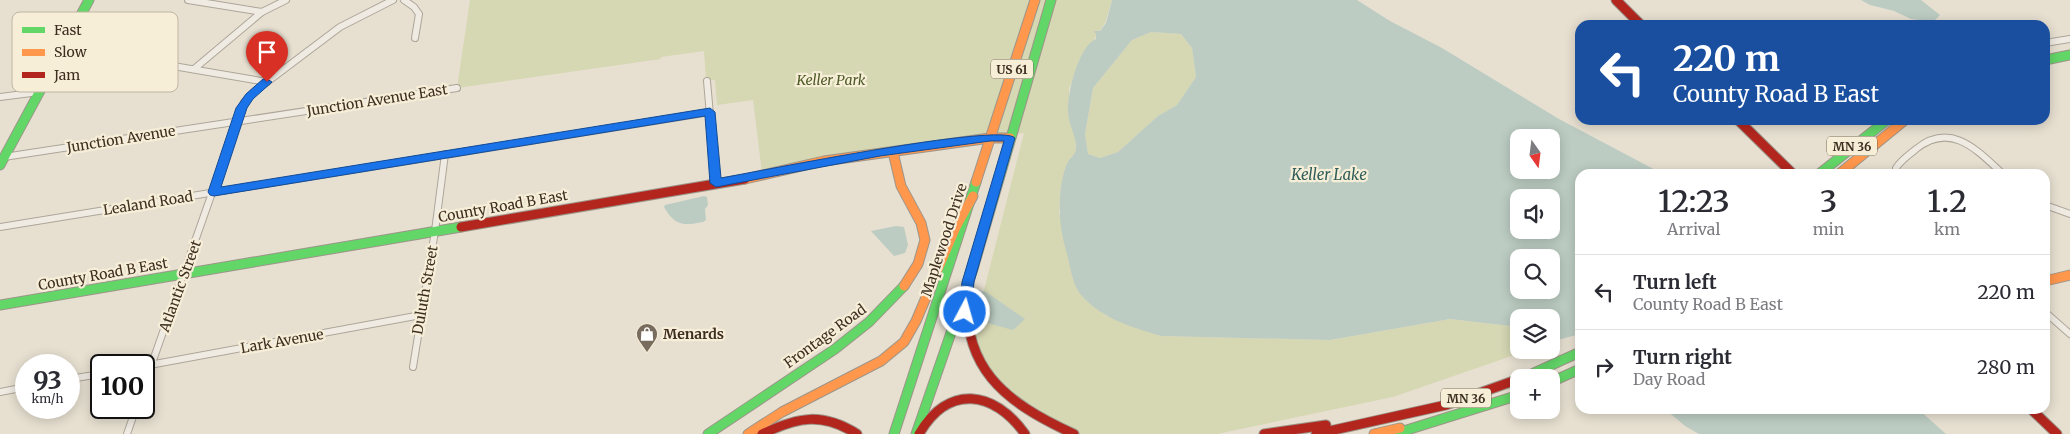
<!DOCTYPE html>
<html lang="en">
<head>
<meta charset="utf-8">
<style>
	body { margin:0; font-family:Merriweather,serif; background:#f7f7f7; color:#2b2b33; height:100vh; display:flex; flex-direction:column; font-size:19px; white-space:nowrap }
	* { box-sizing:border-box; margin:0 }
	p { font-size:16px; color:#7c7c81 }
	.icon { flex:none; width:28px; height:28px; fill:none; stroke:currentColor; stroke-width:2; stroke-linecap:round; stroke-linejoin:round }
	.map { position:relative; flex:1; overflow:hidden }
	.drawer { position:absolute; left:1575px; top:169px; width:475px; height:245px; display:flex; flex-direction:column; background:#fff; border-radius:15px; box-shadow:0 2px 12px #0003 }
	.drawer>* { flex:none }
	.banner { position:absolute; left:1575px; top:20px; width:475px; height:105px; border-radius:15px; box-shadow:0 2px 12px #0003; background:#1a4fa0; color:#fff; overflow:hidden }
	.needle { width:32px; rotate:166deg }
	.tools { position:absolute; left:1510px; top:129px; display:grid; gap:10px }
	.tools a { display:grid; place-items:center; width:50px; height:50px; border-radius:10px; background:#fff; box-shadow:0 2px 12px #0003; font-size:25px }
	.speed { position:absolute; left:15px; top:354px; display:flex; gap:10px; font-size:25px; font-weight:700; text-align:center }
	.speed>* { display:grid; place-content:center; width:65px; height:65px; border-radius:50%; background:#fff; box-shadow:0 2px 12px #0003; line-height:1 }
	.speed small { font-size:12px; font-weight:400 }
	.speed .limit { border:2px solid #111; border-radius:8px; background:#fff; color:#111 }
	.pin { position:absolute; display:grid; place-items:center; width:42px; height:42px; color:#fff; margin:-51px -21px; border-radius:50% 50% 50% 0; rotate:-45deg; box-shadow:0 0 5px #0007 }
	.pin .icon { rotate:45deg }
	.me { position:absolute; width:55px; margin:-28px; rotate:6deg; stroke-linejoin:round; filter:drop-shadow(0 0 4px #0008) }
	.turn { display:flex; align-items:center; gap:18px; height:105px; padding:0 15px; font-size:22px }
	.turn .icon { width:65px; height:65px; stroke-width:2.5 }
	.turn b { display:block; font-size:35px; line-height:42px }
	.eta { display:flex; justify-content:space-evenly; align-items:center; height:85px; text-align:center }
	.eta b { font-size:30px; font-weight:600; line-height:35px }
	ul { padding:0; list-style:none }
	li { display:flex; align-items:center; gap:15px; height:75px; padding:0 15px; border-top:1px solid #e1e1e2 }
	li div { flex:1 }
	li b { display:block; font-size:19px }
	li em { font-style:normal }
	.map>svg:first-child { display:block }
</style>
</head>
<body>
<div class="map">
<svg width="2070" height="434" viewBox="0 0 2070 434">
	<rect width="100%" height="100%" fill="#e7e0d1"/>
	<!-- green -->
	<g fill="#d6d7b3">
		<polygon points="470,0 1112,0 1105,23 1097,34 1069,88 1069,119 1075,137 1076,151 1067,164 1061,185 1059,212 1077,290 1090,304 1107,316 1161,336 1330,340 1450,319 1519,327 1519,350 1529,350 1393,397 1217,434 1073,434 994,386 971,341 1024,133 957,139 762,173 753,100 717,105 715,80 706,80 704,51 661,57 661,59 457,88"/>
		<polygon points="1151,32 1181,34 1192,48 1196,77 1177,105 1158,116 1118,152 1100,158 1088,154 1085,134 1093,88 1132,40"/>
	</g>
	<!-- water -->
	<g fill="#bcccc2" fill-rule="evenodd">
		<path d="M1112 0H1357L1390 21 1442 48 1559 119 1663 174H1580V334L1554 341 1551 340V318H1519V327L1450 319 1330 340 1161 336C1131 327 1097 317 1078 291 1072 281 1070 265 1067 254 1060 232 1058 210 1061 186 1062 180 1064 170 1067 164 1069 158 1076 155 1076 148 1076 135 1068 124 1068 111 1067 94 1079 45 1096 39V34L1094 31H1100L1106 23ZM1151 32 1181 34 1192 48 1196 77 1177 105 1158 116 1118 152 1100 158 1088 154 1085 134 1093 88 1132 40ZM1519 138H1551V170H1519ZM1519 198H1551V230H1519ZM1519 258H1551V290H1519Z"/>
		<polygon points="1861,0 1921,0 1940,15 1933,22 1911,19 1894,11 1870,5"/>
		<path d="M704 196 707 197 708 205 705 209 706 220 703 222C684 226 675 226 664 207L665 205Z"/>
		<polygon points="896,226 904,227 908,245 905,253 894,256 871,231"/>
		<polygon points="973,288 986,292 1025,319 1013,330 980,321 965,311"/>
		<polygon points="1665,409 1918,409 1946,434 1699,434 1685,426"/>
	</g>
	<g fill="none" stroke-linecap="round" stroke-linejoin="round">
		<!-- street casing -->
		<g stroke="#ada599" stroke-width="8">
			<g id="street">
				<polyline points="188,0 262,12 286,0"/>
				<polyline points="404,0 414,7 419,14 415,38"/>
				<polyline points="2045,43 2070,39"/>
				<polyline points="194,69 262,12"/>
				<polyline points="51,70 116,62 144,61 267,82"/>
				<polyline points="707,81 716,183"/>
				<polyline points="0,97 39,92"/>
				<polyline points="4,157 457,88"/>
				<path d="M1897 174 1896 168C1901 160 1909 155 1916 149 1951 121 1977 150 2003 174"/>
				<polyline points="2045,205 2070,214"/>
				<polyline points="0,227 710,112"/>
				<polyline points="2045,312 2070,334"/>
				<polyline points="144,366 421,315"/>
				<polyline points="413,367 435,231 445,154"/>
				<polyline points="69,379 101,374"/>
				<polyline points="144,386 244,102 255,91 340,27 393,0"/>
				<polyline points="0,392 26,387"/>
				<polyline points="127,434 136,408"/>
			</g>
		</g>
		<!-- fast casing -->
		<g stroke="#9c958a" stroke-width="11">
			<g id="fast">
				<polyline points="2045,60 2070,55"/>
				<polyline points="0,165 89,0"/>
				<polyline points="1819,174 1887,120"/>
				<polyline points="0,305 461,227"/>
				<polyline points="1523,378 1580,352"/>
				<polyline points="1551,382 1580,369"/>
				<polyline points="708,434 835,349 869,322 904,286"/>
				<polyline points="894,434 976,182"/>
				<polyline points="916,434 973,269 1051,0"/>
				<polyline points="1394,434 1519,395"/>
			</g>
		</g>
		<!-- slow casing -->
		<g stroke="#9c958a" stroke-width="11">
			<g id="slow">
				<polyline points="893,152 901,186 921,223 925,240 918,264 904,286"/>
				<polyline points="1839,174 1905,120"/>
				<polyline points="745,179 824,161 990,138 1010,138"/>
				<polyline points="976,182 1035,0"/>
				<polyline points="2045,281 2070,275"/>
				<polyline points="748,434 782,412 881,361 904,342 916,321 956,227 973,196"/>
				<polyline points="1374,434 1400,428"/>
			</g>
		</g>
		<!-- jam casing -->
		<g stroke="#9c958a" stroke-width="11">
			<g id="jam">
				<polyline points="1616,0 1641,25"/>
				<polyline points="1738,120 1793,174"/>
				<polyline points="461,227 745,179"/>
				<path d="M968 284C959 367 1004 402 1074 434"/>
				<polyline points="2031,409 2057,434"/>
				<path d="M762 434C798 417 822 412 857 434"/>
				<path d="M919 434C948 384 994 390 1025 434"/>
				<polyline points="1264,434 1326,425"/>
				<polyline points="1316,434 1446,405 1519,379"/>
			</g>
		</g>
		<!-- street -->
		<use href="#street" stroke="#efebe3" stroke-width="6"/>
		<!-- fast -->
		<use href="#fast" stroke="#63d668" stroke-width="9"/>
		<!-- slow -->
		<use href="#slow" stroke="#ff974d" stroke-width="9"/>
		<!-- jam -->
		<use href="#jam" stroke="#b3261e" stroke-width="9"/>
	</g>
	<!-- route -->
	<path fill="#1a73e8" stroke="#114b97" d="M263 79H267L272 82 253 99 247 108 221 187 710 108 715 112 721 178C756 172 1001 122 1015 138L974 282 971 312 969 316H960L959 312 962 282 1004 141H990L880 156 716 187 710 183 705 116 214 196 210 195 208 192 236 108 246 94Z"/>
	<!-- icons -->
	<defs>
		<g id="shop-pin" transform="scale(1.125)"><path d="M0 17L-7.5 6A9.5 9.5 0 1 1 7.5 6Z" fill="#786c5e" stroke="#f7eed8"/><path d="M-5-2.5h2.3a2.7 3.5 0 0 1 5.4 0H5L5.5 6h-11ZM-1.5-2.5h3a1.5 2.3 0 0 0-3 0Z" fill="#fff"/></g>
	</defs>
	<g fill-rule="evenodd">
		<use href="#shop-pin" x="647" y="334"/>
	</g>
	<g text-anchor="middle" dominant-baseline="central" stroke-width="4.5" stroke-linejoin="round" paint-order="stroke">
		<!-- shield labels -->
		<g fill="#f7eed8" stroke="#756857" stroke-width="1">
			<rect x="991" y="59.5" width="42" height="19" rx="4"/>
			<rect x="1827" y="136.5" width="50" height="19" rx="4"/>
			<rect x="1441" y="388.5" width="50" height="19" rx="4"/>
		</g>
		<g font-size="12" font-weight="bold" fill="#3d2e20">
			<text x="1012" y="69">US 61</text>
			<text x="1852" y="146">MN 36</text>
			<text x="1466" y="398">MN 36</text>
		</g>
		<!-- park labels -->
		<g font-size="14" font-style="italic" fill="#4d5a26" stroke="#f7eed8">
			<text x="831" y="80">Keller Park</text>
		</g>
		<!-- street labels -->
		<g font-size="14" fill="#3d2e20" stroke="#f7eed8">
			<text transform="translate(377 100) rotate(-9)">Junction Avenue East</text>
			<text transform="translate(121 139) rotate(-9)">Junction Avenue</text>
			<text transform="translate(148 203) rotate(-9)">Lealand Road</text>
			<text transform="translate(503 206) rotate(-10)">County Road B East</text>
			<text transform="translate(944 240) rotate(-72)">Maplewood Drive</text>
			<text transform="translate(103 274) rotate(-10)">County Road B East</text>
			<text transform="translate(180 286) rotate(-70)">Atlantic Street</text>
			<text transform="translate(425 290) rotate(-80)">Duluth Street</text>
			<text transform="translate(825 336) rotate(-36)">Frontage Road</text>
			<text transform="translate(282 341) rotate(-10)">Lark Avenue</text>
		</g>
		<!-- poi labels -->
		<g font-size="14" font-weight="bold" fill="#3d2e20" stroke="#f7eed8" text-anchor="start">
			<text x="663" y="334">Menards</text>
		</g>
		<!-- water labels -->
		<g font-size="15" font-style="italic" fill="#2f5d5a" stroke="#f7eed8">
			<text x="1329" y="174">Keller Lake</text>
		</g>
	</g>
	<!-- legend -->
	<rect x="12" y="12" width="166" height="80" rx="8" fill="#f7eed8" stroke="#bfb4a1" stroke-width="1"/>
	<rect x="22" y="27" width="23" height="6" fill="#63d668"/>
	<rect x="22" y="49" width="23" height="7" fill="#ff974d"/>
	<rect x="22" y="72" width="23" height="6" fill="#b3261e"/>
	<g font-size="14" fill="#3d2e20">
		<text x="54" y="35">Fast</text>
		<text x="54" y="57">Slow</text>
		<text x="54" y="80">Jam</text>
	</g>
</svg>
<div class="tools">
<a><svg class="needle" viewBox="-14 -14 28 28"><path d="M0-13l5 13h-10z" fill="#e53935"/><path d="M0 13l5-13h-10z" fill="#7c7c81"/></svg></a>
<a><svg class="icon" aria-label="sound" viewBox="0 0 24 24"><path d="M4 9h4l5-4v14l-5-4H4zM17 9q2 3 0 6"/></svg></a>
<a><svg class="icon" aria-label="search" viewBox="0 0 24 24"><circle cx="10" cy="10" r="6"/><path d="M15 15l6 6"/></svg></a>
<a><svg class="icon" aria-label="layers" viewBox="0 0 24 24"><path d="M12 4l9 5-9 5-9-5zM3 14l9 5 9-5"/></svg></a>
<a>+</a>
</div>
<div class="speed"><div>93<small>km/h</small></div><div class="limit">100</div></div>
<div class="pin" style="left:267px;top:82px;background:#d93025"><svg class="icon" aria-label="arrive" viewBox="0 0 24 24"><path d="M6 21V4h12l-3 4 3 4H6"/></svg></div>
<svg class="me" style="left:965px;top:312px" viewBox="-20 -20 40 40"><circle r="17" fill="#1a73e8" stroke="#fff" stroke-width="3"/><path d="M0-11L8 9 0 5-8 9z" fill="#fff"/></svg>
<div class="banner">
<div class="turn"><svg class="icon" aria-label="left" viewBox="0 0 24 24"><path d="M17 20v-9H6M10 6l-5 5 5 5"/></svg><div><b>220 m</b>County Road B East</div></div>
</div>
<section class="drawer">
<div class="eta">
<div><b>12:23</b><p>Arrival</p></div>
<div><b>3</b><p>min</p></div>
<div><b>1.2</b><p>km</p></div>
</div>
<ul>
<li><svg class="icon" aria-label="left" viewBox="0 0 24 24"><path d="M17 20v-9H6M10 6l-5 5 5 5"/></svg><div><b>Turn left</b><p>County Road B East</p></div><em>220 m</em></li>
<li><svg class="icon" aria-label="right" viewBox="0 0 24 24"><path d="M7 20v-9h11M14 6l5 5-5 5"/></svg><div><b>Turn right</b><p>Day Road</p></div><em>280 m</em></li>
</ul>
</section>
</div>
</body>
</html>
